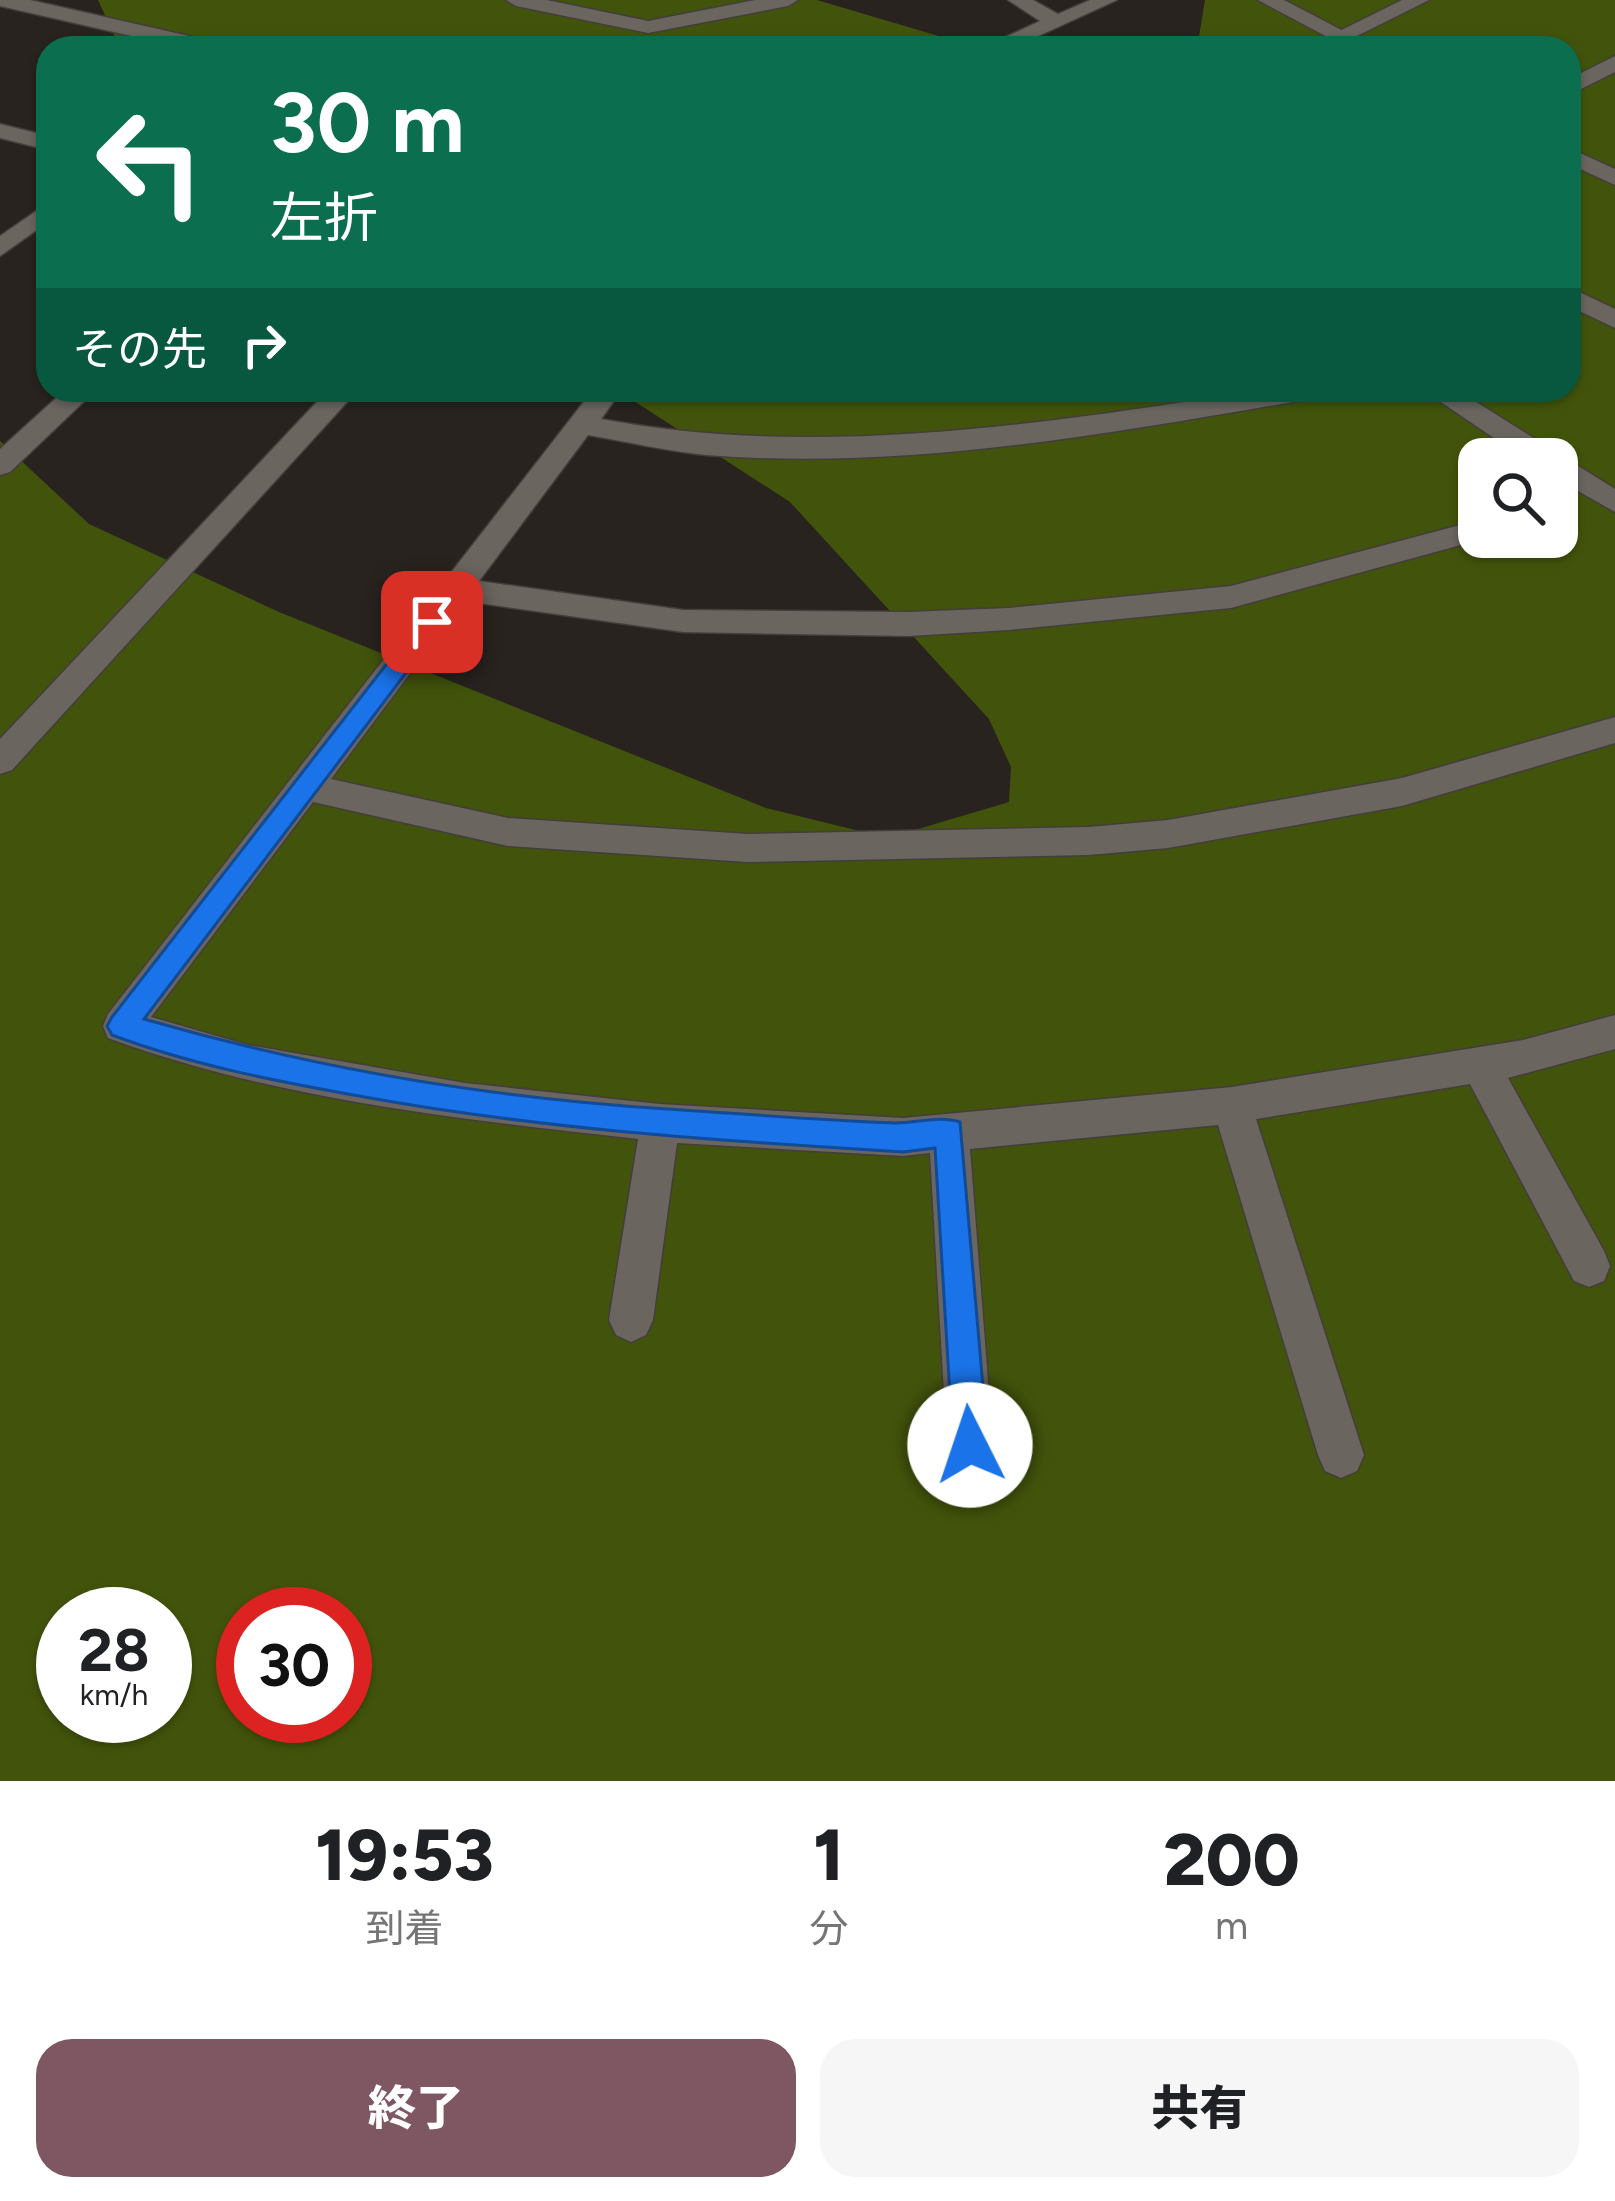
<!DOCTYPE html>
<html lang="ja">
<head>
<meta charset="utf-8">
<style>
	body { margin:0; font-family:Figtree,"Noto Sans JP",sans-serif; background:#f6f6f6; color:#202124; height:100vh; display:flex; flex-direction:column; font-size:45px; white-space:nowrap }
	* { box-sizing:border-box; margin:0 }
	p { font-size:39px; color:#757577 }
	.icon { flex:none; width:66px; height:66px; fill:none; stroke:currentColor; stroke-width:2; stroke-linecap:round; stroke-linejoin:round }
	.map { position:relative; height:1781px; overflow:hidden }
	.panel { display:flex; flex-direction:column; background:#fff; flex:1 }
	.panel>* { flex:none }
	.hud { position:absolute; left:36px; top:36px; width:1545px; height:366px; border-radius:36px; box-shadow:0 3px 9px #0004; background:#0b6e4f; color:#fff; overflow:hidden }
	.buttons { position:absolute; left:1458px; top:438px; display:grid; gap:24px }
	.buttons a { display:grid; place-items:center; width:120px; height:120px; border-radius:24px; background:#fff; box-shadow:0 3px 9px #0004; font-size:60px }
	.speed { position:absolute; left:36px; top:1587px; display:flex; gap:24px; font-size:60px; font-weight:700; text-align:center }
	.speed>* { display:grid; place-content:center; width:156px; height:156px; border-radius:50%; background:#fff; box-shadow:0 3px 9px #0004; line-height:1 }
	.speed small { font-size:30px; font-weight:400 }
	.speed .limit { border:18px solid #d22; background:#fff; color:#111 }
	.pin { position:absolute; display:grid; place-items:center; width:102px; height:102px; color:#fff; margin:-51px; border-radius:24px; box-shadow:0 6px 18px #0006 }
	.me { position:absolute; width:132px; margin:-66px; rotate:356deg; stroke-linejoin:round; filter:drop-shadow(0 0 9px #0008) }
	.turn { display:flex; align-items:center; gap:42px; height:252px; padding:0 36px; font-size:54px }
	.turn .icon { width:156px; height:156px; stroke-width:2.5 }
	.turn b { display:block; font-size:84px; line-height:102px }
	.then { display:flex; align-items:center; height:114px; padding:0 36px; background:#0003; gap:24px; font-size:45px }
	.eta { display:flex; justify-content:space-evenly; align-items:center; height:204px; text-align:center }
	.eta b { font-size:72px; font-weight:800; line-height:84px }
	.button { display:flex; gap:24px; margin-top:auto; padding:24px 36px }
	.button a { flex:1; height:138px; border-radius:36px; background:#7e5763; color:#fff; font-size:48px; font-weight:800; line-height:138px; text-align:center }
	.button a+a { background:#f6f6f6; color:#202124 }
	.map>svg:first-child { display:block }
</style>
</head>
<body>
<div class="map">
<svg width="1615" height="1781" viewBox="0 0 1615 1781">
	<rect width="100%" height="100%" fill="#28231f"/>
	<!-- forest -->
	<g fill="#42540b" fill-rule="evenodd">
		<polygon points="98,0 817,0 979,48 120,48"/>
		<path d="M1205 0H1615V1781H0V441L89 524 279 612 766 808 888 838 1009 802 1011 767 989 719 790 502 617 390H1569V48H1189L1198 43ZM1479 459H1557V537H1479ZM63 1614H165V1716H63ZM243 1614H345V1716H243Z"/>
	</g>
	<g fill="none" stroke-linecap="round" stroke-linejoin="round">
		<!-- street casing -->
		<g stroke="#433e3b" stroke-width="3">
			<g id="street">
				<polygon points="506,0 547,0 648,21 755,0 798,0 788,6 648,33 516,6"/>
				<polygon points="1008,0 1033,0 1058,14 1090,0 1117,0 1012,48 982,48 1040,21"/>
				<polygon points="1258,0 1284,0 1376,48 1348,48"/>
				<polygon points="1615,56 1615,72 1569,95 1569,79"/>
				<polygon points="0,124 48,136 48,150 0,138"/>
				<polygon points="1569,148 1615,169 1615,185 1569,164"/>
				<polygon points="48,203 48,222 0,256 0,236"/>
				<polygon points="1569,287 1615,309 1615,328 1569,306"/>
				<polygon points="65,390 96,390 10,472 0,475 0,449"/>
				<polygon points="328,390 358,390 12,770 0,774 0,739"/>
				<path d="M593 390H622L601 419C762 449 924 437 1086 416 1166 406 1243 390 1324 390L1310 399C1113 433 907 471 706 455 667 451 628 442 588 435L479 581 683 610 909 612 1009 608 1231 586 1479 520V537H1490L1231 608 1009 630 909 636 683 632 464 601 331 779 508 818 748 834 1089 827 1168 820 1402 778 1615 717V743L1402 806 1168 848 1089 855 748 862 508 846 313 802 151 1017 248 1045 465 1083 660 1104 903 1118 1232 1087 1523 1040 1615 1015V1049L1508 1078 1604 1251 1610 1266 1604 1281 1589 1287 1574 1281 1470 1084 1256 1119 1364 1455 1357 1471 1341 1478 1325 1471 1318 1455 1218 1125 970 1149 993 1445 986 1461 970 1468 954 1461 947 1445 930 1153 903 1156 677 1143 653 1320 646 1335 631 1342 616 1335 609 1320 638 1139C460 1119 277 1100 108 1038L103 1026 108 1014Z"/>
				<polygon points="1423,390 1457,390 1615,489 1615,512 1557,479 1557,459 1525,459"/>
			</g>
		</g>
		<!-- secondary casing -->
		<g stroke="#433e3b" stroke-width="3">
			<g id="secondary">
				<polygon points="0,0 30,0 220,43 223,48 184,48 0,6"/>
				<polygon points="1402,0 1429,0 1333,48 1305,48"/>
			</g>
		</g>
		<!-- street -->
		<use href="#street" fill="#6b6560" fill-rule="evenodd"/>
		<!-- secondary -->
		<use href="#secondary" fill="#6b6560" fill-rule="evenodd"/>
	</g>
	<!-- route -->
	<path fill="#1a73e8" stroke="#114b97" stroke-width="3" d="M432 613 440 616V628L144 1019C313 1068 491 1098 667 1109 744 1114 820 1120 896 1123 918 1123 940 1115 960 1122L988 1445 983 1457 970 1462 958 1457 953 1445 935 1148 903 1152C720 1141 539 1129 359 1096 275 1081 192 1065 112 1035L107 1026 112 1017 424 616Z"/>
</svg>
<div class="buttons">
<a><svg class="icon" aria-label="search" viewBox="0 0 24 24"><circle cx="10" cy="10" r="6"/><path d="M15 15l6 6"/></svg></a>
</div>
<div class="speed"><div>28<small>km/h</small></div><div class="limit">30</div></div>
<div class="pin" style="left:432px;top:622px;background:#d93025"><svg class="icon" aria-label="arrive" viewBox="0 0 24 24"><path d="M6 21V4h12l-3 4 3 4H6"/></svg></div>
<svg class="me" style="left:970px;top:1445px" viewBox="-20 -20 40 40"><circle r="19" fill="#fff"/><path d="M0-13L10 11 0 6-10 11z" fill="#1a73e8"/></svg>
<div class="hud">
<div class="turn"><svg class="icon" aria-label="left" viewBox="0 0 24 24"><path d="M17 20v-9H6M10 6l-5 5 5 5"/></svg><div><b>30 m</b>左折</div></div>
<div class="then">その先<svg class="icon" aria-label="right" viewBox="0 0 24 24"><path d="M7 20v-9h11M14 6l5 5-5 5"/></svg></div>
</div>
</div>
<section class="panel">
<div class="eta">
<div><b>19:53</b><p>到着</p></div>
<div><b>1</b><p>分</p></div>
<div><b>200</b><p>m</p></div>
</div>
<div class="button"><a>終了</a><a>共有</a></div>
</section>
</body>
</html>
